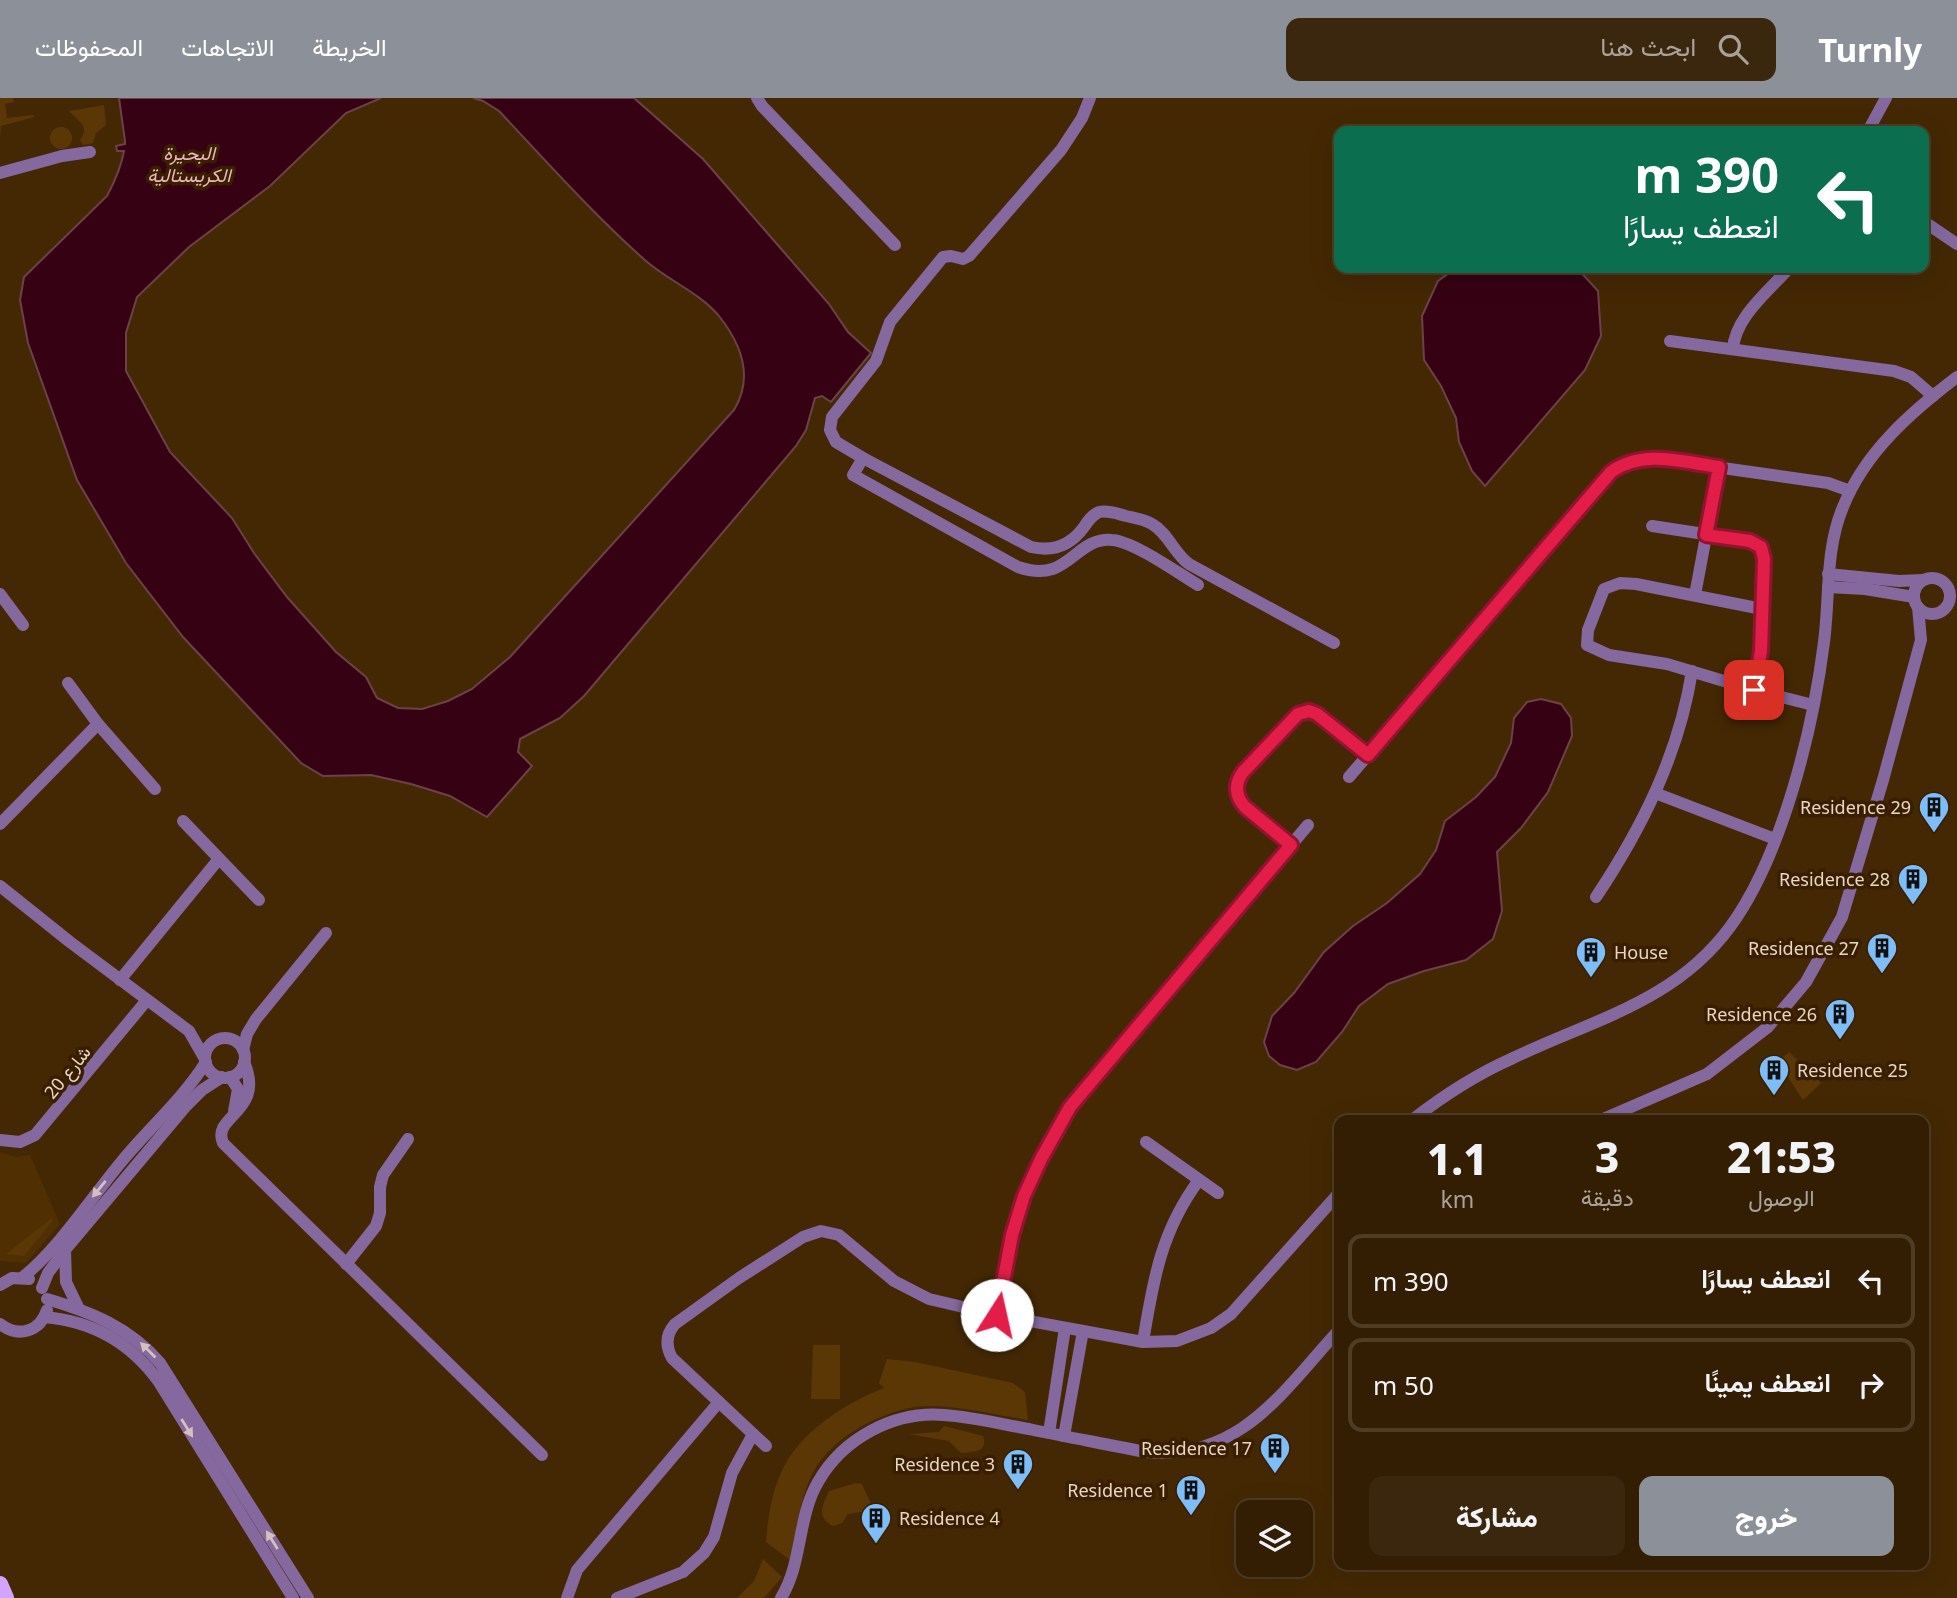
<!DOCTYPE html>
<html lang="ar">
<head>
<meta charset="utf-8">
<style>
	body { margin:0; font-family:"Noto Sans",Vazirmatn,sans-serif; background:#3b270d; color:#f1f3f6; direction:rtl; height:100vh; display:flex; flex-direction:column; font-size:26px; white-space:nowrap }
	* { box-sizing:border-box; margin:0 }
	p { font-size:23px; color:#a9a29a }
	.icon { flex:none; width:38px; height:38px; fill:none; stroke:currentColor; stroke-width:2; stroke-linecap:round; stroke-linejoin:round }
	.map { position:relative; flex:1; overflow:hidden; direction:ltr }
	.side { position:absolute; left:1334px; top:1017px; width:595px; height:455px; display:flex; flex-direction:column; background:#331e03; border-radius:14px; box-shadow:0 7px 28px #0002,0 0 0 2px #4e3c25; direction:rtl }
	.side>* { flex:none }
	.guide { position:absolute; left:1334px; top:28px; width:595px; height:147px; border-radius:14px; box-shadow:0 7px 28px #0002,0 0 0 2px #4e3c25; direction:rtl; background:#0b6e4f; color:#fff; overflow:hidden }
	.buttons { position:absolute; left:1236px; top:1402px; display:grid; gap:14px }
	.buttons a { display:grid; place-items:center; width:77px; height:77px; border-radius:14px; background:#331e03; box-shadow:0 7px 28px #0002,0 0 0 2px #4e3c25; font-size:35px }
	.pin { position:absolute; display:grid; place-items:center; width:60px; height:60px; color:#fff; margin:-30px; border-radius:14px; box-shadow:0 4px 10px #0006 }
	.me { position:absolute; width:77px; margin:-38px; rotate:10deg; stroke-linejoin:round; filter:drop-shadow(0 0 5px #0008) }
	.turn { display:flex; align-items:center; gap:24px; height:147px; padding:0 35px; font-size:32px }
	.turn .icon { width:91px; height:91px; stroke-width:2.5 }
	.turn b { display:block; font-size:49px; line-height:60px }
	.eta { display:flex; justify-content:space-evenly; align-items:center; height:119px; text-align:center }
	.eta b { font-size:42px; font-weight:800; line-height:49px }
	.primary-button { display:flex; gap:14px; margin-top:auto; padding:14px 35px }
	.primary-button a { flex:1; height:80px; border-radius:14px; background:#8c9099; color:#fff; font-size:28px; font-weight:800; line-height:80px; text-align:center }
	.primary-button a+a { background:#3b270d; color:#f1f3f6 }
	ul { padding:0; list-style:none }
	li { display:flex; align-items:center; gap:21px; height:94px; margin:0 14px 10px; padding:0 21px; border:4px solid #4e3c25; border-radius:14px }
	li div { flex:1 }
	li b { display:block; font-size:26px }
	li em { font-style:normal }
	header { display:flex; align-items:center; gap:42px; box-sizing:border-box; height:98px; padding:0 35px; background:#8c9099; color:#fff }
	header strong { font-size:33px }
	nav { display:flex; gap:38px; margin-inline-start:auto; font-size:24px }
	.search { width:490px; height:63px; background:#3b270d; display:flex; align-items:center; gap:18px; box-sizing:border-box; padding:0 24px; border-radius:14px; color:#a9a29a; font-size:26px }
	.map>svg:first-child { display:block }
</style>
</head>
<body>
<header>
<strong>Turnly</strong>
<div class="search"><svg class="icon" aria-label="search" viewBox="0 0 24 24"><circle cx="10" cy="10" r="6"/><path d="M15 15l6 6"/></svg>ابحث هنا</div>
<nav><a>الخريطة</a><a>الاتجاهات</a><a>المحفوظات</a></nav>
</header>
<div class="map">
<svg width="1957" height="1500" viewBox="0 0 1957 1500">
	<rect width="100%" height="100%" fill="#442804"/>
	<!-- built -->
	<polygon fill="#502f02" points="0,1054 16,1059 30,1057 60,1126 26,1165 0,1163"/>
	<!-- green -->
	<g fill="#5b3706">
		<polygon points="0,0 13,0 14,4 5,6 7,20 33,17 34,19 1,28 0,41"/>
		<path d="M104 7 106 27 96 35 93 45 83 47 80 42C91 28 77 22 69 13Z"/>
		<circle cx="61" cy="40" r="11"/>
		<polygon points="1789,954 1821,985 1803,1002 1778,964"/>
		<polygon points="52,1120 53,1123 24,1158 6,1156"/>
		<polygon points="813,1247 840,1247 840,1301 811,1301"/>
		<path d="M887 1261 915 1264 1013 1285 1025 1294 1028 1322C997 1317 945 1304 915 1309 874 1316 825 1343 809 1383 798 1409 797 1435 790 1462L766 1444C768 1420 771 1397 781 1375 798 1335 845 1305 884 1290L879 1285Z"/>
		<path d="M944 1328 983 1338C989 1354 973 1354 961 1355L949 1343 909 1336 939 1334Z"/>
		<path d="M856 1385 862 1386 872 1408 866 1413 848 1416 842 1425 833 1428C816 1419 822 1408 829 1393Z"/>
		<polygon points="763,1461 782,1479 764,1500 737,1500 754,1483"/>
	</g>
	<!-- water -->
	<g fill="#360213" stroke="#6b4248" stroke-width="2">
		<path d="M119 0H381L346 15 270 88 189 149 137 199 126 235V273L170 354 232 420 254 455 287 499 336 554 366 579 377 600 398 610 422 611 448 603 472 591 510 559 734 312C754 279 742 247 719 218 700 195 669 183 646 163 594 117 547 64 499 13L483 3 473 0H634L703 61 829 206 848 234 871 255 831 304 822 298 815 300 806 332 796 348 584 598 560 620 520 641 518 654 532 668 487 719 450 698 411 686 371 677 323 678 301 665 183 539 126 465 77 382 28 245 20 202 24 179 107 98C115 83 121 70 124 53H117L116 48 125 46V43Z"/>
		<polygon points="1456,170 1577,170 1598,193 1601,238 1585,272 1485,388 1472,373 1459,344 1456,320 1441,288 1424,262 1422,218 1438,183"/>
		<polygon points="1541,601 1561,606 1571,620 1572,638 1548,694 1521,730 1497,754 1502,813 1493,841 1466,862 1424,873 1388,886 1359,908 1342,934 1316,964 1297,972 1280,967 1269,958 1264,944 1272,918 1294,895 1324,854 1353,828 1387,805 1420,776 1436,752 1445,723 1476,699 1495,679 1511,645 1514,620 1527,604"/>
	</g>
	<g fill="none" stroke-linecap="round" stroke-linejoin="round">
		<!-- minor -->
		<g stroke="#84689e" stroke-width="12">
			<polyline points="757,0 762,8 895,147"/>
			<path d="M1090 0 1082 20 1061 52 969 158 963 161 951 158 943 159 890 224 876 263 832 319 830 332 836 344 863 360 1031 449C1053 454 1071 447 1084 429 1088 423 1092 417 1099 414 1108 412 1118 416 1126 418 1135 420 1144 421 1152 426 1168 435 1174 455 1189 466L1334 545"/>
			<polyline points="1868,33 1886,0"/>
			<polyline points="0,75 62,58 90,54"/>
			<polyline points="1923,123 1957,146"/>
			<polyline points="1670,243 1894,273 1911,279 1933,298"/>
			<path d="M1733 251C1735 219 1769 193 1789 170"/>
			<path d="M863 360 853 377 1018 469C1070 487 1073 439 1112 442 1133 443 1178 475 1198 487"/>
			<polyline points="1652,428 1750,443 1761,449 1764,461 1761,553 1754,592 1667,566 1609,557 1587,547 1588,532 1604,491 1620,485 1636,486 1762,511"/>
			<polyline points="1828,476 1899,483 1923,482"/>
			<circle cx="1932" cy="498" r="18"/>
			<polyline points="1828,489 1865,491 1914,499"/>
			<polyline points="0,496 23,527"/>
			<polyline points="1695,497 1719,369"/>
			<polyline points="68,585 98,626 155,691"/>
			<polyline points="1754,592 1813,607"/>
			<path d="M1349 679 1602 384C1618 366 1635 359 1659 361L1828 385 1850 393"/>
			<polyline points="1655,695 1775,741"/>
			<polyline points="183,723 259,802"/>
			<polyline points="0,726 98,626"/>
			<path d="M1291 747 1242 706C1237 699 1235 692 1238 684 1242 669 1282 632 1295 619L1305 613 1317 616 1368 657"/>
			<polyline points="0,788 70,844 189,933 205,961"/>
			<path d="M1596 799C1642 730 1679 656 1692 573"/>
			<polyline points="120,882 218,762"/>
			<circle cx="225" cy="960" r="20"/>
			<polyline points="243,952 247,936 256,921 326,835"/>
			<path d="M244 964C266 1015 211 1017 223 1045L542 1357"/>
			<polyline points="230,979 238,991 234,1013"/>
			<path d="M1412 1022C1443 998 1475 977 1511 961 1591 922 1674 905 1730 829 1782 758 1813 632 1824 544 1830 498 1825 452 1843 409 1865 354 1911 314 1957 279"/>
			<polyline points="1601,1022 1707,976 1768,929 1806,884 1842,819 1883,682 1921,542 1918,509"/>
			<polyline points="0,1042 20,1044 35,1037 147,902"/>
			<polyline points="1146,1044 1218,1095"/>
			<polyline points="65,1152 66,1184 79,1211"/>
			<polyline points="346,1166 376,1128 380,1115 380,1089 383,1077 408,1041"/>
			<path d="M23 1179C59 1150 91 1100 122 1063 150 1029 182 1002 206 964"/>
			<polyline points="0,1187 12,1180 29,1181"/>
			<polyline points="42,1190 48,1175 65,1152 186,1008 202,992 222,979"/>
			<path d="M47 1201C91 1214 129 1229 160 1265L308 1500"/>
			<path d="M997 1217C1004 1178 1010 1138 1023 1100 1035 1068 1053 1039 1070 1008L1308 727"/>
			<path d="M44 1219C92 1223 131 1245 159 1284L293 1500"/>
			<path d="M0 1226C18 1240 40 1234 47 1212"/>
			<path d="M1143 1244C1153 1183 1161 1133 1199 1082"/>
			<polyline points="1049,1335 1065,1230"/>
			<polyline points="1064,1338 1083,1233"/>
			<path d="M766 1348 672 1260C665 1247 666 1236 675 1226L739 1180 803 1139 821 1133 839 1137 894 1183 929 1201 997 1217 1143 1244 1177 1243 1211 1230 1231 1216 1339 1095"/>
			<polyline points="567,1500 577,1472 719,1304"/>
			<polyline points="617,1500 683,1474 704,1455 714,1439 732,1375 753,1336"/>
			<path d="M781 1500C803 1464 797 1420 818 1384 843 1340 894 1313 944 1317 973 1319 1001 1326 1029 1331 1067 1339 1106 1346 1145 1354 1240 1363 1282 1294 1339 1232"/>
		</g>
		<!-- major -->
		<polyline stroke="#d3a4ff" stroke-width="16" points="0,1486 6,1500"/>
	</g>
	<!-- one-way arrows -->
	<defs><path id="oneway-solid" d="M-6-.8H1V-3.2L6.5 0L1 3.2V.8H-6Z" transform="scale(1.75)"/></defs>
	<g fill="#d4c0bc">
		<use href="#oneway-solid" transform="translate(99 1091) rotate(129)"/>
		<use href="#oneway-solid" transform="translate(148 1252) rotate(-135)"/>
		<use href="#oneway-solid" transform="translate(187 1330) rotate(58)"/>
		<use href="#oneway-solid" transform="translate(272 1442) rotate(-122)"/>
	</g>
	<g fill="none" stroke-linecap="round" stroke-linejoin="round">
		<!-- route casing -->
		<g stroke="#92132f" stroke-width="18">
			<path id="route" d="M997 1217 1012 1137 1024 1098 1041 1061 1070 1009 1291 747 1245 709C1235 698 1234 686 1243 674L1298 616 1309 613 1317 616 1368 657 1611 374C1643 351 1682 364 1719 369L1706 437 1750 443 1761 449 1764 461 1761 553 1754 592"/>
		</g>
		<!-- route -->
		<use href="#route" stroke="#e11d48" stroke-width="12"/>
	</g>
	<!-- icons -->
	<defs>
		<g id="building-pin" transform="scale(1.575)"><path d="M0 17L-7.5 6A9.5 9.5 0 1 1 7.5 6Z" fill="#7dbef9" stroke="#391e00"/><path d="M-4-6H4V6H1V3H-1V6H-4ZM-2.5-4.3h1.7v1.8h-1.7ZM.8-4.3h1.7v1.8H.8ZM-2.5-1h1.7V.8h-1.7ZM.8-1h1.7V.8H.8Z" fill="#111"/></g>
	</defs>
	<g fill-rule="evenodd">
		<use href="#building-pin" x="1934" y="709"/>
		<use href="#building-pin" x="1913" y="781"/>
		<use href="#building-pin" x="1882" y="850"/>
		<use href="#building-pin" x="1591" y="854"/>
		<use href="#building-pin" x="1840" y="916"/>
		<use href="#building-pin" x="1774" y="972"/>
		<use href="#building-pin" x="1275" y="1350"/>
		<use href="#building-pin" x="1018" y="1366"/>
		<use href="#building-pin" x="1191" y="1392"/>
		<use href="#building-pin" x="876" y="1420"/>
	</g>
	<g text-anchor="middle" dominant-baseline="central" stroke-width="7" stroke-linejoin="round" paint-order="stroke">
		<!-- poi labels -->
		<g font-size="18" fill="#e8d6c4" stroke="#391e00" text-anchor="end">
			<text x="1911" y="709">Residence 29</text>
			<text x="1890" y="781">Residence 28</text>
			<text x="1859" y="850">Residence 27</text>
			<text x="1614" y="854" text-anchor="start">House</text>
			<text x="1817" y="916">Residence 26</text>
			<text x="1797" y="972" text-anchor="start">Residence 25</text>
			<text x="1252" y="1350">Residence 17</text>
			<text x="995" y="1366">Residence 3</text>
			<text x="1168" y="1392">Residence 1</text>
			<text x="899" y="1420" text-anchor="start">Residence 4</text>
		</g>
		<!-- street labels -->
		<g font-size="18" fill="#e8d6c4" stroke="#391e00">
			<text transform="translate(67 974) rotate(-51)">شارع 20</text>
		</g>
		<!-- water labels -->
		<g font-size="19" font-style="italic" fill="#eeb5bf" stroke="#391e00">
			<text x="189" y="55">البحيرة<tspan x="189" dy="22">الكريستالية</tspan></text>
		</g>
	</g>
</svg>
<div class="buttons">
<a><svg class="icon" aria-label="layers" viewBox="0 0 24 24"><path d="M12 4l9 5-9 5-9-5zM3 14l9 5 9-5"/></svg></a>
</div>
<div class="pin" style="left:1754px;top:592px;background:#d93025"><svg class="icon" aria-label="arrive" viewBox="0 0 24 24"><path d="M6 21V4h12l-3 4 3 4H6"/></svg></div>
<svg class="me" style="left:997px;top:1217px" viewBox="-20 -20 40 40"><circle r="19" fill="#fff"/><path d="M0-13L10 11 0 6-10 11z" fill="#e11d48"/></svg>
<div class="guide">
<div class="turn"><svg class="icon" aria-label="left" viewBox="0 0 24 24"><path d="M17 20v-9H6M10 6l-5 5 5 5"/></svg><div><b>390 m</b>انعطف يسارًا</div></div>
</div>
<section class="side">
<div class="eta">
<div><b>21:53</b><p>الوصول</p></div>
<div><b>3</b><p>دقيقة</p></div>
<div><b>1.1</b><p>km</p></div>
</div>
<ul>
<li><svg class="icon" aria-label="left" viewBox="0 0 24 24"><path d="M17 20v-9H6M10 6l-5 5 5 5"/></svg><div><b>انعطف يسارًا</b></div><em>390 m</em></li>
<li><svg class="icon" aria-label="right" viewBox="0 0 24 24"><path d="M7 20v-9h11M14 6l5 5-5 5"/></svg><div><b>انعطف يمينًا</b></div><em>50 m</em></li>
</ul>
<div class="primary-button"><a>خروج</a><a>مشاركة</a></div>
</section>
</div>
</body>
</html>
